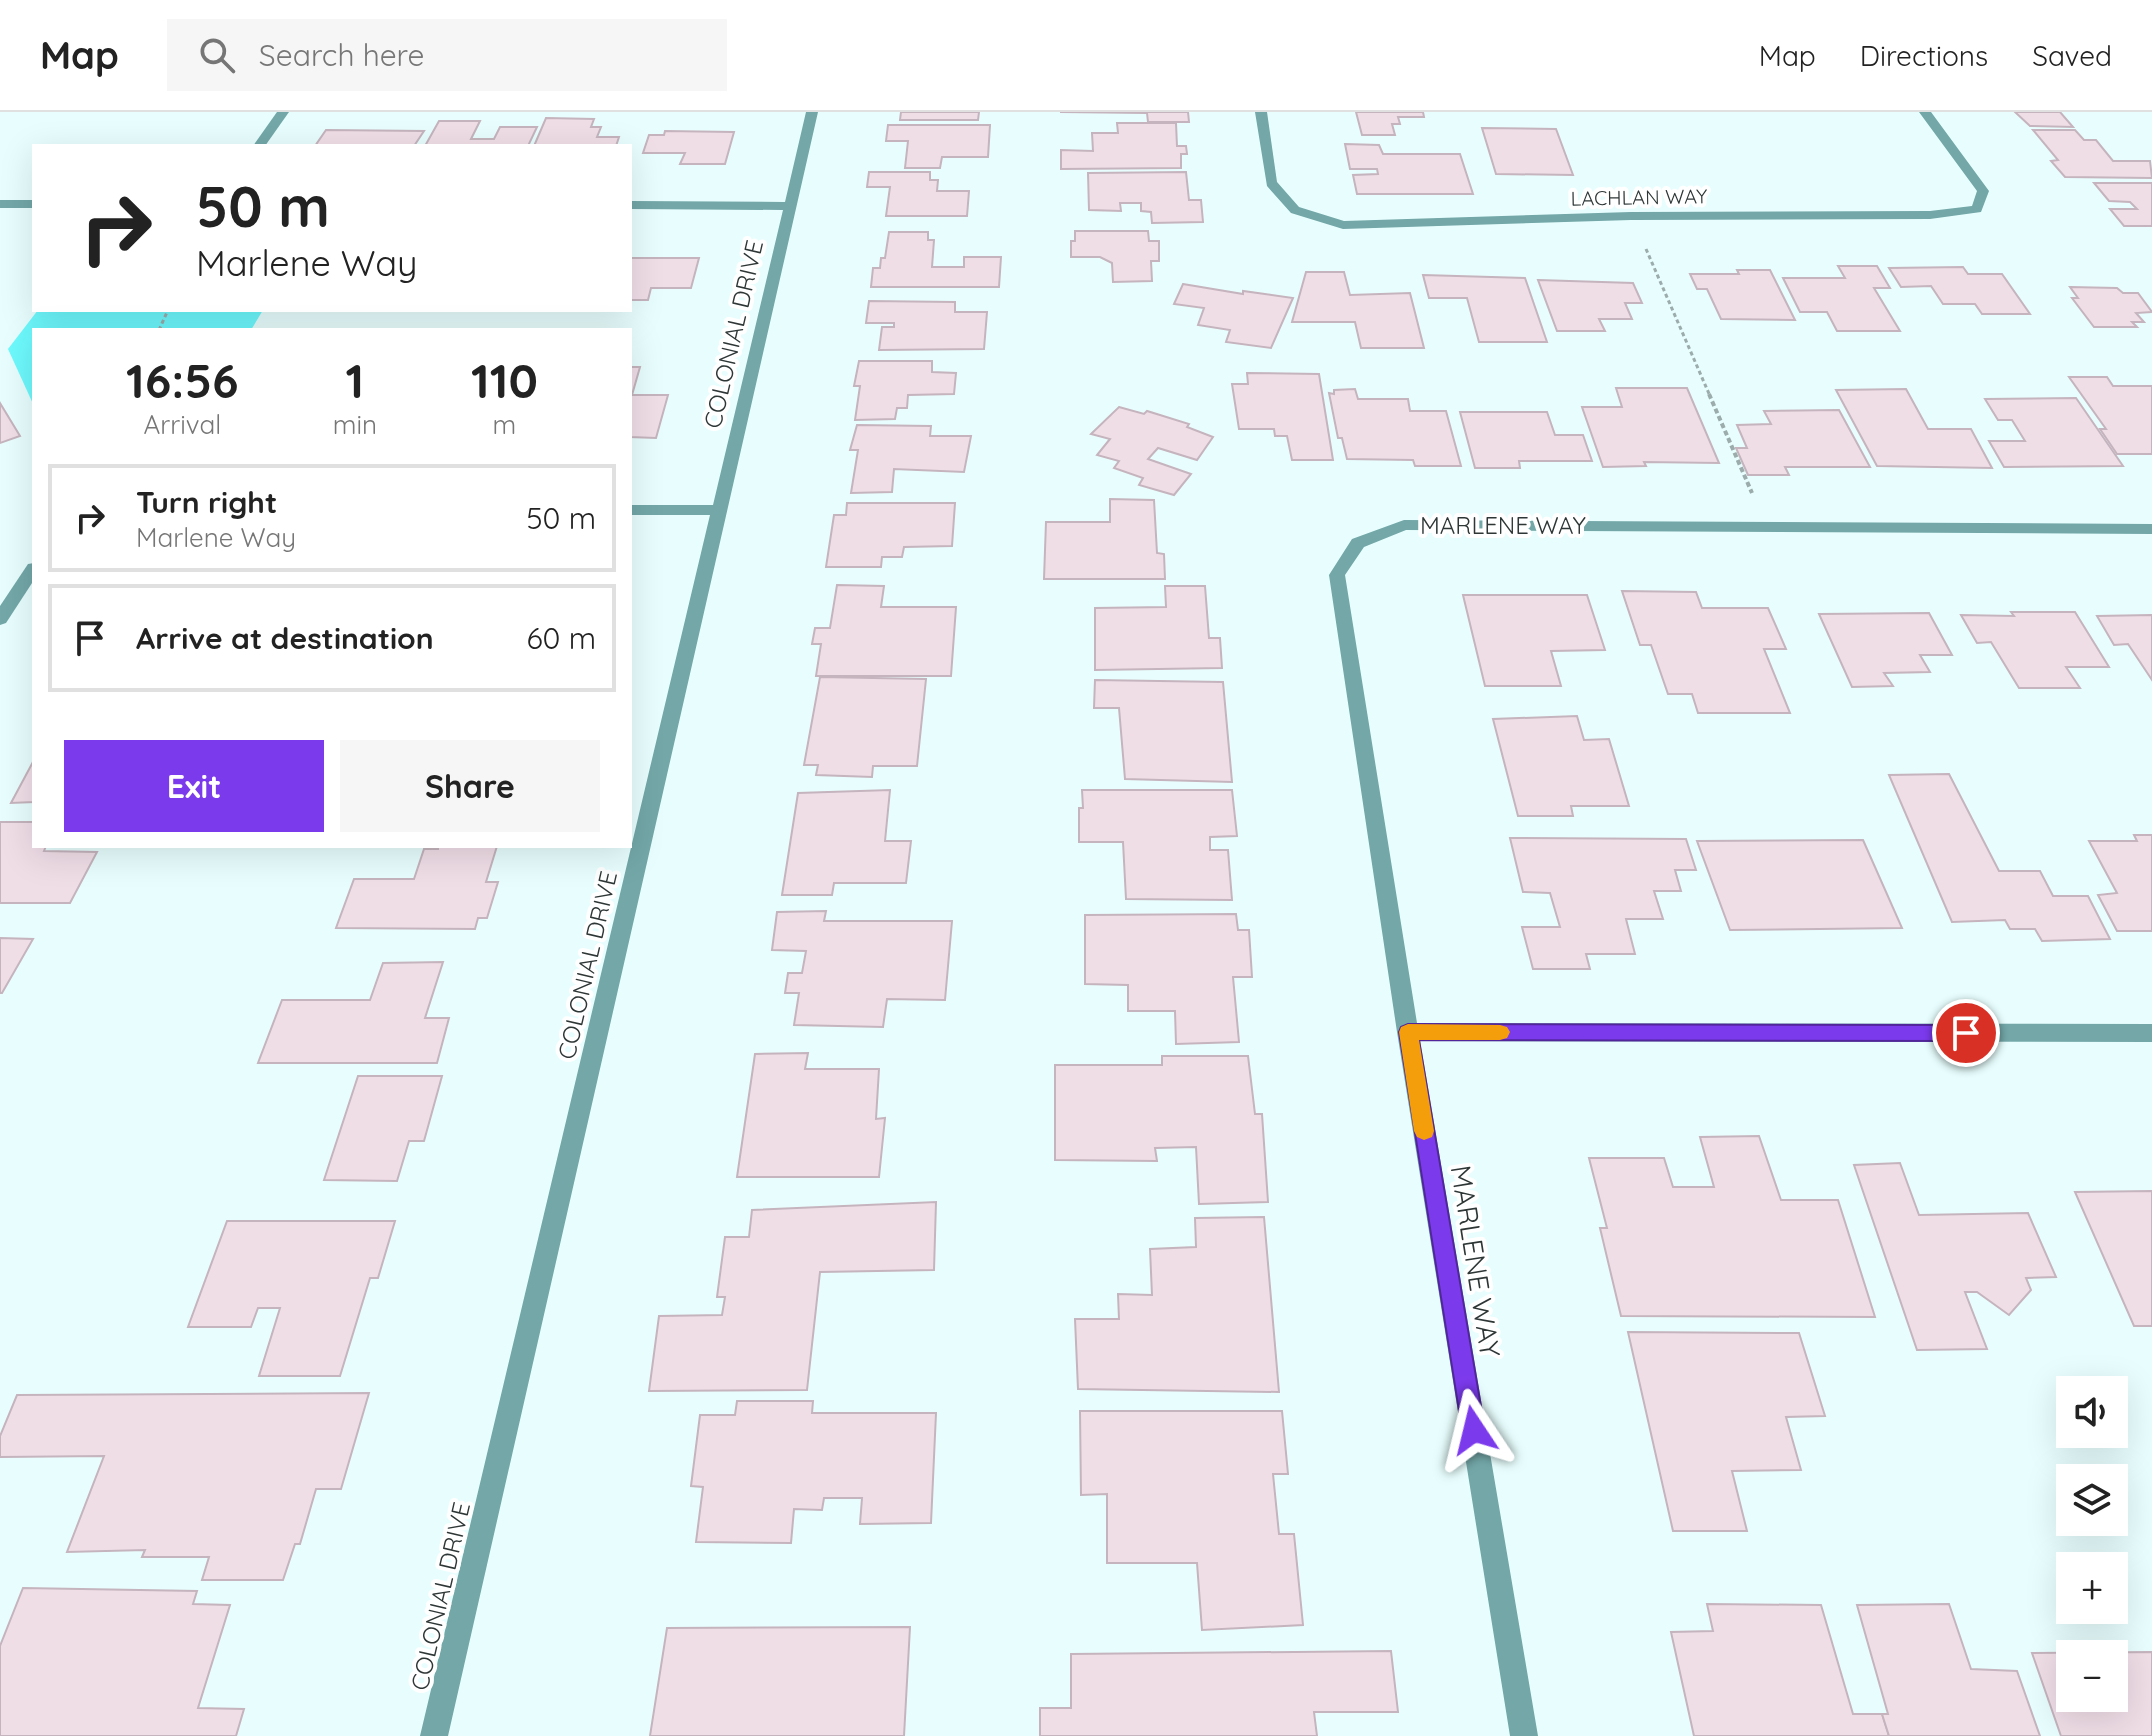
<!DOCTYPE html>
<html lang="en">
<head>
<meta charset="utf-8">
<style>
	body { margin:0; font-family:Quicksand,sans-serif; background:#f6f6f6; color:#222; height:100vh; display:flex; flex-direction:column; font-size:30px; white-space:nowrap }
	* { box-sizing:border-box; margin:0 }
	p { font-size:26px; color:#767676 }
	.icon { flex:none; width:44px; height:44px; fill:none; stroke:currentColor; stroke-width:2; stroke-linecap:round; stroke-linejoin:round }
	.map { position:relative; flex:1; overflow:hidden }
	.sheet { position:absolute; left:32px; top:216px; width:600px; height:520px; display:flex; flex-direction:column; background:#fff; border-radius:0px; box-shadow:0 8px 32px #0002 }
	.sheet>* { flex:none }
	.guide { position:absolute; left:32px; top:32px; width:600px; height:168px; border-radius:0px; box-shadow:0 8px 32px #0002; background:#fff; color:#222; overflow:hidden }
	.controls { position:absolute; left:2056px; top:1264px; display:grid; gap:16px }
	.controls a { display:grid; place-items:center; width:72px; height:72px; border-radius:0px; background:#fff; box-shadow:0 8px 32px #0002; font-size:40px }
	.pin { position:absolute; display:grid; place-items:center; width:68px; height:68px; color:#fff; margin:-34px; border:4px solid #fff; border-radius:50%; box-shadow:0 2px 8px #0007 }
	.me { position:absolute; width:88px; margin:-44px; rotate:350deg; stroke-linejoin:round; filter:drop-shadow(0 0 6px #0008) }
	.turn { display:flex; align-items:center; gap:28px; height:168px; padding:0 32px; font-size:36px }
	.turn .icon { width:104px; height:104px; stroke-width:2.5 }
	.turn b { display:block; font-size:56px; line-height:68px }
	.eta { display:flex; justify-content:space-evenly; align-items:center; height:136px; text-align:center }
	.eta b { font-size:48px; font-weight:700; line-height:56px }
	.primary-button { display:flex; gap:16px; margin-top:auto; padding:16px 32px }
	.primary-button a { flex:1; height:92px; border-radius:0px; background:#7c3aed; color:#fff; font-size:32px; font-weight:700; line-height:92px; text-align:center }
	.primary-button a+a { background:#f6f6f6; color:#222 }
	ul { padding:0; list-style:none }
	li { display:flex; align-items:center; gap:24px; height:108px; margin:0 16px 12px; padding:0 16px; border:4px solid #e0e0e0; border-radius:0px }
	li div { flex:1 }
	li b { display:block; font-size:30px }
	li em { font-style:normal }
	header { display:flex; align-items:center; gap:48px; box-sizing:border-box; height:112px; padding:0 40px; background:#fff; border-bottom:2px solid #e0e0e0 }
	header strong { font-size:38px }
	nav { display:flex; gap:44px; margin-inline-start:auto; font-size:28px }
	.search { width:560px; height:72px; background:#f6f6f6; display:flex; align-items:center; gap:20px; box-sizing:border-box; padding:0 28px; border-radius:0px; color:#767676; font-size:30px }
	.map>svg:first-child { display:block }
</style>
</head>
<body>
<header>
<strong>Map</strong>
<div class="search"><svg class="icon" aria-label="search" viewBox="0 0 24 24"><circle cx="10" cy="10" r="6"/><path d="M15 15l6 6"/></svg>Search here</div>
<nav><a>Map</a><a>Directions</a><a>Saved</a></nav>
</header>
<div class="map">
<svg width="2152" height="1624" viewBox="0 0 2152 1624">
	<rect width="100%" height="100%" fill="#e8fefe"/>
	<!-- green -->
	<polygon fill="#6df9fd" points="38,198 263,198 251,218 34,218 34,294 8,237"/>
	<!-- building -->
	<g fill="#f0dee7" stroke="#c5b4bd" stroke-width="2" fill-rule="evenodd">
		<polygon points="901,0 979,0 978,8 900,8"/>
		<polygon points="1060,0 1188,0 1189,10 1148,10 1147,1"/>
		<polygon points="1356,0 1423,0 1424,5 1398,5 1400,12 1392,12 1395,23 1362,23"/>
		<polygon points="2015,0 2060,0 2073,15 2030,14"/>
		<polygon points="546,6 594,7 591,15 601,15 597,25 619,25 616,34 534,34"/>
		<polygon points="439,9 480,9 471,27 494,27 500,15 537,15 528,34 425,34"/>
		<polygon points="1117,11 1176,11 1177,34 1186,34 1187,42 1181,42 1181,56 1061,57 1061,38 1093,39 1092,21 1118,21"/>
		<polygon points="888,13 990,13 988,45 942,45 940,56 905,56 908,29 886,29"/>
		<polygon points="1482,16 1556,17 1573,63 1496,62"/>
		<polygon points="326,18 424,19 414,34 315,34"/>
		<polygon points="2033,18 2075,18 2084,28 2096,28 2113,49 2150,49 2152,66 2065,65 2051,49 2058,48"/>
		<polygon points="665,19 734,20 725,52 680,52 685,41 643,41 649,23 664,23"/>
		<polygon points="1345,32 1379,33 1383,42 1460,42 1473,82 1357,82 1353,63 1378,62 1377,57 1350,57"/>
		<polygon points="869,60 930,60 930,68 938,68 937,79 969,79 967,104 886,104 890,75 867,75"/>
		<polygon points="1186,60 1189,88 1201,88 1203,110 1152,111 1151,100 1141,99 1141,91 1120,91 1121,99 1089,98 1088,61"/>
		<polygon points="2094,71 2152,71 2152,114 2124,114 2110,97 2137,97 2130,90 2109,89"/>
		<polygon points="1075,119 1148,119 1149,129 1159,129 1159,149 1151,149 1152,169 1113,170 1112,151 1100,145 1071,145 1071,129 1075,129"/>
		<polygon points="889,120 928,120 928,128 934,128 932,155 964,155 964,145 1001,145 999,175 871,175 873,156 880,156 881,146 885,146"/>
		<polygon points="630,146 699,146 691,176 651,176 648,188 630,188"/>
		<polygon points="1838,154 1877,154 1890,176 1874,176 1900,219 1837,219 1827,200 1800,200 1783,166 1845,166"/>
		<polygon points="1963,155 1968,162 2002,162 2030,202 1982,202 1975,192 1943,192 1931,174 1901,175 1889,156"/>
		<polygon points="1737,158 1770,158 1795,208 1721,207 1707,177 1697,177 1690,162 1739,162"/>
		<polygon points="1306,160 1344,160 1350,183 1410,181 1424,236 1361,236 1355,210 1292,210"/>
		<polygon points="1423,163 1525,166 1547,230 1479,230 1467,186 1429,186"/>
		<polygon points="1538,168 1633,171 1642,191 1625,191 1632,207 1599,207 1605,219 1557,219"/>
		<polygon points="1183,172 1243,182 1243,179 1293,186 1271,236 1226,230 1230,218 1198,213 1204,196 1174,192"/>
		<polygon points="2070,175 2117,176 2123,181 2138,181 2152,200 2136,201 2144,210 2132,210 2137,215 2094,215 2072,186 2078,186"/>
		<polygon points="869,189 955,190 955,200 987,200 984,237 879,238 882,215 894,215 894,211 866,211"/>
		<polygon points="859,249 932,249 932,260 956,261 954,282 908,283 907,296 897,296 895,307 855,308 860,274 854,274"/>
		<polygon points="630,255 640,255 632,283 668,283 656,326 630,325"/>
		<polygon points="1247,261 1319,262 1333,348 1292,348 1287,324 1275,324 1274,317 1239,317 1232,272 1248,272"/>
		<polygon points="2069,265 2107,265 2113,274 2152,274 2152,342 2117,342 2100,317 2106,317"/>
		<polygon points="1616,276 1687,276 1719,351 1644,350 1646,354 1603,355 1582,295 1622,295"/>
		<polygon points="1355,277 1358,287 1408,287 1410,299 1446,299 1461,354 1415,354 1413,348 1347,347 1342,326 1338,326 1329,281 1334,282 1334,278"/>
		<polygon points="1906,277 1928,317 1971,317 1992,356 1877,354 1836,278"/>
		<polygon points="2076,286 2123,354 2004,355 1989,329 2025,329 2012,308 1998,308 1985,287"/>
		<polygon points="0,291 20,324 0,331"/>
		<polygon points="1119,295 1144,302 1147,299 1189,312 1187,315 1213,325 1197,348 1158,336 1148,347 1191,362 1174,383 1139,373 1143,366 1114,356 1119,349 1097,343 1110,327 1091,322"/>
		<polygon points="1839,298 1870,355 1785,355 1789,363 1748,363 1736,336 1747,336 1737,313 1771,312 1764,299"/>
		<polygon points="1460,300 1547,300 1555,323 1583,323 1592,349 1519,349 1520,356 1475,356"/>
		<polygon points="857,313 931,314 930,324 971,324 964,360 894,357 892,380 851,381 858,338 850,338"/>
		<polygon points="1110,387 1154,388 1157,441 1164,442 1165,467 1044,467 1046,410 1110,410"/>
		<polygon points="847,391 955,391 952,434 904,435 902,445 882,445 881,455 826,455 834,403 846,403"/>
		<polygon points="837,473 884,474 881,495 956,495 951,564 816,564 821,532 812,532 815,516 830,516"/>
		<polygon points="1165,474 1205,474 1209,526 1220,526 1222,556 1095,558 1095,496 1166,495"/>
		<polygon points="1622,479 1696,480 1702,496 1768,496 1786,537 1764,537 1790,601 1698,601 1692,582 1668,582 1651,533 1640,533"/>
		<polygon points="1463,483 1587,483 1605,538 1551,539 1561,574 1485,574"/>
		<polygon points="2011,500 2075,500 2109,555 2066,555 2080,576 2019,576 1991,530 1977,531 1961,503 2014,504"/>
		<polygon points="1929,501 1952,543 1920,543 1930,560 1884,561 1893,574 1852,575 1819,502"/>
		<polygon points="2152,503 2152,568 2128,532 2114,533 2097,504"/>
		<polygon points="820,565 926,567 917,654 873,654 872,665 816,663 818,653 804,653"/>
		<polygon points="1095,568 1223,570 1232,670 1125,667 1119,596 1094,596"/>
		<polygon points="1577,604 1584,628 1609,627 1629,694 1571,694 1573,704 1518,704 1493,607"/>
		<polygon points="34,648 34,690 11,691"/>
		<polygon points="1949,662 1999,759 2040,759 2053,784 2088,784 2110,827 2042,829 2035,817 2010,817 2005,808 1952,810 1889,663"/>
		<polygon points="890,678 885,729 911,729 906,771 834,771 832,783 782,783 798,681"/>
		<polygon points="1082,678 1232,678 1237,724 1210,725 1210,738 1228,738 1232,788 1126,787 1123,730 1079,730 1079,696 1083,696"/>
		<polygon points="0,710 34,710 34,734 46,734 44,739 97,740 70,791 0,791"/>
		<polygon points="2134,723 2152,723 2152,819 2117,819 2098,783 2117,781 2089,729 2137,729"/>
		<polygon points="1510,726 1686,727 1696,758 1675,758 1681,779 1654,779 1663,807 1626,807 1635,842 1586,842 1590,857 1533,857 1522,815 1560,815 1550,781 1523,780"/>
		<polygon points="1863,728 1902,816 1730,818 1697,729"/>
		<polygon points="438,734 497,734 486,770 498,770 487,806 478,806 475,817 336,816 354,767 414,767 424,737 438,737"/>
		<polygon points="826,799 824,809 952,809 945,888 887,887 883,915 794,913 799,881 785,881 788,861 802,861 806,839 772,838 777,800"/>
		<polygon points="1236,802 1238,818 1249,818 1252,865 1233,865 1239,930 1176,932 1175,899 1128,899 1128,873 1085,872 1085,803"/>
		<polygon points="0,826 33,827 2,881 0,881"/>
		<polygon points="443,850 425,906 449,906 437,951 258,951 282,888 370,888 383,851"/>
		<polygon points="808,941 805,957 879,957 876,1007 885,1006 879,1065 737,1065 755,942"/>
		<polygon points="1162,944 1248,944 1255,1002 1262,1002 1268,1090 1199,1092 1196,1035 1155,1036 1157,1049 1055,1048 1055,953 1162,953"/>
		<polygon points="358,964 442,964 424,1029 409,1029 397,1069 324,1068"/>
		<polygon points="1759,1024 1781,1088 1838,1088 1875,1205 1621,1204 1600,1116 1607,1116 1589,1046 1664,1046 1673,1075 1714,1075 1700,1025"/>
		<polygon points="1900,1051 1919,1103 2028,1101 2056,1165 2026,1166 2031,1178 2009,1203 1977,1180 1965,1180 1987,1237 1917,1238 1854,1053"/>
		<polygon points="2152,1079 2152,1214 2134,1214 2075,1080"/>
		<polygon points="936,1090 934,1158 820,1160 807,1278 649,1279 659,1204 722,1203 725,1185 717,1185 725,1125 749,1125 752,1098"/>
		<polygon points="1264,1105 1279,1280 1078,1277 1075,1207 1119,1207 1118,1182 1152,1183 1150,1137 1196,1135 1195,1106"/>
		<polygon points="227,1109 395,1109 378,1166 370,1166 340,1264 259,1264 280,1196 258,1196 251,1215 188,1215"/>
		<polygon points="1628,1220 1799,1221 1825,1304 1786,1305 1801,1358 1732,1359 1747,1419 1673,1419"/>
		<polygon points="369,1281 341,1377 316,1377 300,1432 295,1432 283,1468 202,1468 209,1445 142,1445 145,1438 67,1440 104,1344 0,1345 0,1324 17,1283"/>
		<polygon points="737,1289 813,1289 812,1301 936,1301 931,1411 860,1412 862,1386 824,1386 822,1398 794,1397 791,1431 696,1430 703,1375 691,1374 700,1303 735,1303"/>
		<polygon points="1080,1299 1282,1299 1288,1362 1273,1362 1279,1422 1294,1422 1303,1513 1202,1518 1197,1451 1107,1451 1107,1382 1081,1383"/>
		<polygon points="23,1476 197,1479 193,1492 230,1493 198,1596 244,1597 236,1624 0,1624 0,1534"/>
		<polygon points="1707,1492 1821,1493 1853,1602 1882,1602 1889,1624 1694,1624 1671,1520 1713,1519"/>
		<polygon points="1949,1492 1971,1557 2017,1559 2040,1624 1889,1624 1882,1602 1888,1602 1857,1493"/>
		<polygon points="910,1515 904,1624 650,1624 667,1516"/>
		<polygon points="1391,1539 1398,1600 1314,1600 1317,1624 1040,1624 1040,1596 1071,1596 1071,1542"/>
		<path d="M2152 1540V1624H2061L2032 1541ZM2070 1542H2114V1586H2070Z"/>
	</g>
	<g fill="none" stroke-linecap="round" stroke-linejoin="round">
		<!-- path-far1 -->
		<g stroke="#9cacac" stroke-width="3" stroke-dasharray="4 3" stroke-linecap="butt">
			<polyline points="1646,137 1710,284"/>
			<polyline points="159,218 168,198"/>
		</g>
		<!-- path -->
		<polyline stroke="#9cacac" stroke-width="4" stroke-dasharray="5 3" stroke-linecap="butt" points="1709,282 1752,381"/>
		<!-- minor -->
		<g fill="#73a7a8" fill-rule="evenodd">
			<polygon points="277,0 289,0 265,34 253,34"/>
			<polygon points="806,0 818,0 448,1624 420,1624 710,403 630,403 630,393 713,393 783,98 630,97 630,89 785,90"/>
			<polygon points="1255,0 1267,0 1277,70 1299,95 1344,109 1631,100 1930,99 1972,94 1977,79 1919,0 1931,0 1989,79 1981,100 1930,107 1631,108 1343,117 1291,101 1267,74"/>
			<rect x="0" y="88" width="34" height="8"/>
			<polygon points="1404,408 2152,412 2152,422 1406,418 1364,435 1345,463 1417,911 2152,912 2152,930 1420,929 1538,1624 1510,1624 1397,920 1329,463 1352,427"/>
			<polygon points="34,451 34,468 6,511 0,513 0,494 28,452"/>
		</g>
	</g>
	<!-- route -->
	<polygon fill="#7c3aed" stroke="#51269a" stroke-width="2" points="1408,912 1966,913 1973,915 1976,921 1973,927 1966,929 1419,928 1485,1318 1482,1326 1474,1329 1466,1326 1462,1318 1399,920 1401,915"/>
	<!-- slow -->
	<polygon fill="#f59e0b" points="1408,912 1500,913 1507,915 1510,920 1507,926 1500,928 1419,928 1434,1019 1432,1025 1424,1028 1417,1025 1414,1019 1399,920 1401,915"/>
	<g text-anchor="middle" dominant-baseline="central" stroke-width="8" stroke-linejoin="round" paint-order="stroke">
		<!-- far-street labels -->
		<g font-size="20" fill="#2e3636" stroke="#fff">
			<text transform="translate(1639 85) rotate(-1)">LACHLAN WAY</text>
		</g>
		<!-- street labels -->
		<g font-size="24" fill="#2e3636" stroke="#fff">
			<text transform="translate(733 222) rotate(-77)">COLONIAL DRIVE</text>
			<text x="1503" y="413">MARLENE WAY</text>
			<text transform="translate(587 853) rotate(-77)">COLONIAL DRIVE</text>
			<text transform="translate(440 1484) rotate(-77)">COLONIAL DRIVE</text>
		</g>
		<!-- near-street labels -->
		<g font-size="28" fill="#2e3636" stroke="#fff">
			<text transform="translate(1476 1149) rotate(81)">MARLENE WAY</text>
		</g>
	</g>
</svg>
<div class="controls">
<a><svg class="icon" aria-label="sound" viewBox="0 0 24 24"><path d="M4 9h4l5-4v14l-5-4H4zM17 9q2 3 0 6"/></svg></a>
<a><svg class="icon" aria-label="layers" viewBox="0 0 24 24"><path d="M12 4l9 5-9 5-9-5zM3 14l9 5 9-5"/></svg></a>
<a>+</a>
<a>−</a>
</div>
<div class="pin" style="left:1966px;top:921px;background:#d93025"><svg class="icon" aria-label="arrive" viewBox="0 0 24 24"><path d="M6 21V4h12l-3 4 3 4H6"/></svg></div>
<svg class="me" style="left:1474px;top:1318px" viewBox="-20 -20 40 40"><path d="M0-17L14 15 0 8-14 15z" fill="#7c3aed" stroke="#fff" stroke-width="4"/></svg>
<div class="guide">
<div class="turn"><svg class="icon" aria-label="right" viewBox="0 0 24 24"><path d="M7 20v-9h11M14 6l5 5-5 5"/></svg><div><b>50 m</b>Marlene Way</div></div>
</div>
<section class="sheet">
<div class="eta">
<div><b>16:56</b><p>Arrival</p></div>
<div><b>1</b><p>min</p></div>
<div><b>110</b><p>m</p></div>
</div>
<ul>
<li><svg class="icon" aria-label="right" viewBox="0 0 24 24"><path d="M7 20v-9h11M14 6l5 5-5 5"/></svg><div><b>Turn right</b><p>Marlene Way</p></div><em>50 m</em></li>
<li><svg class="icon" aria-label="arrive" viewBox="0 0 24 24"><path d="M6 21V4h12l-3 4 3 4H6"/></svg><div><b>Arrive at destination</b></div><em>60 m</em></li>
</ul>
<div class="primary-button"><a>Exit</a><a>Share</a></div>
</section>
</div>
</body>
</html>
